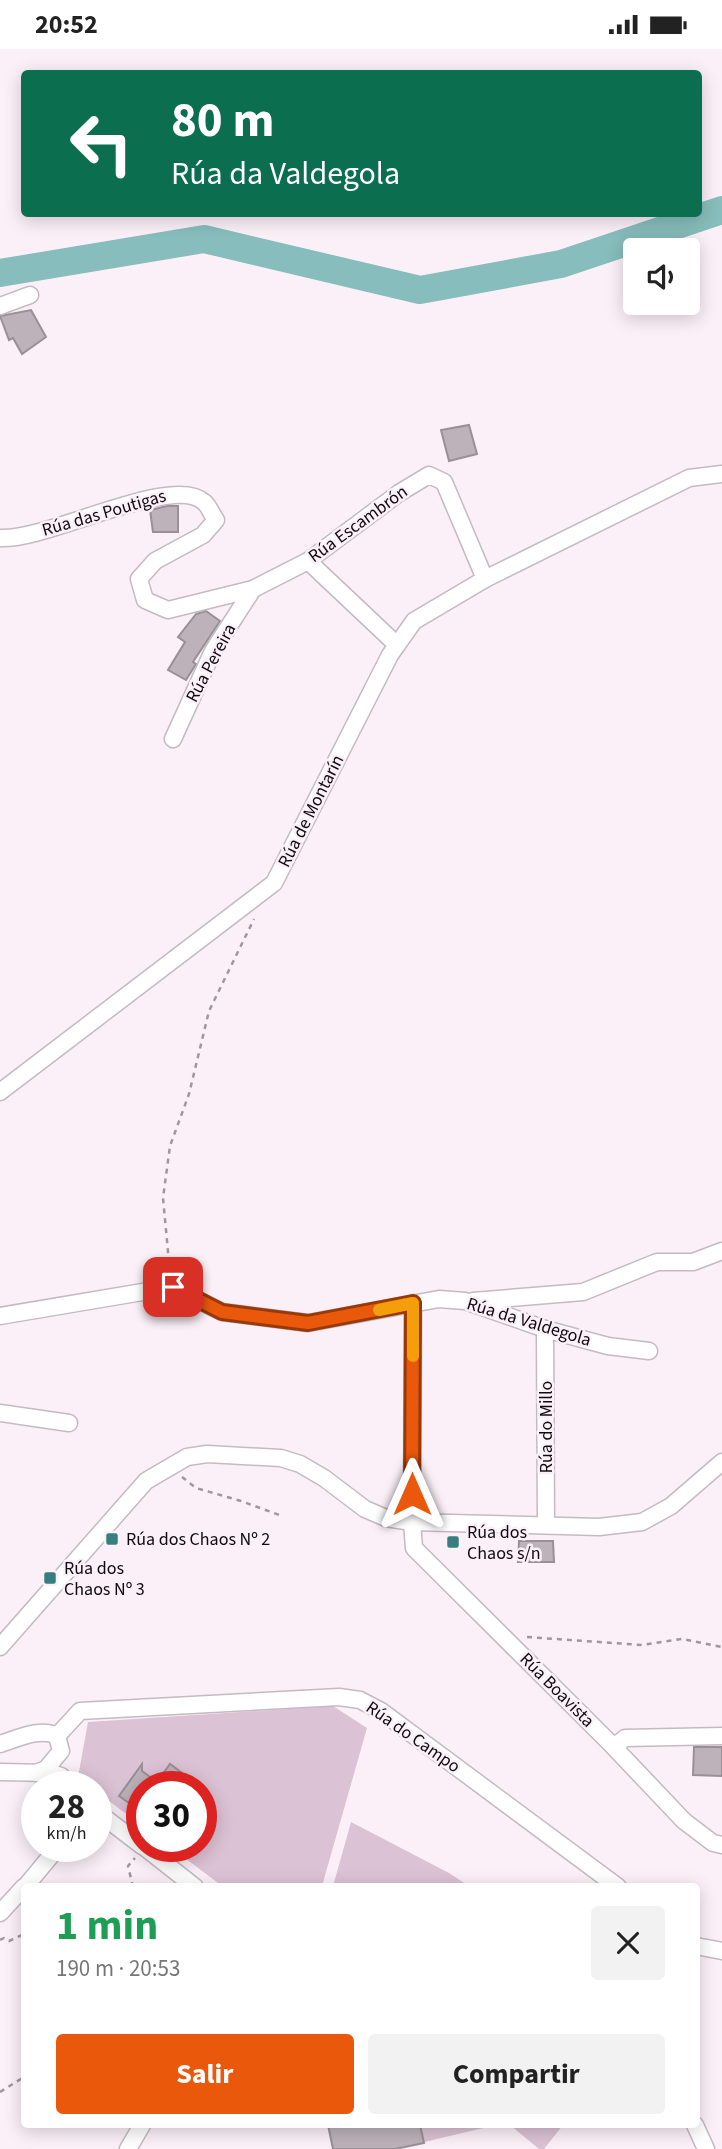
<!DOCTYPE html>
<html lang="es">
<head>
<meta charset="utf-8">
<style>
	body { margin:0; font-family:"Source Sans 3",sans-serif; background:#f2f2f2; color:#222; height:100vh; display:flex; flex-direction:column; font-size:26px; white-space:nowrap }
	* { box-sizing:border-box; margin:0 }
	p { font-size:23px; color:#767676 }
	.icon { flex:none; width:38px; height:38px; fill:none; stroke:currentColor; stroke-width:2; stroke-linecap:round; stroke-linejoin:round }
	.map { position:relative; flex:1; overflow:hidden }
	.details { position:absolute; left:21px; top:1834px; width:679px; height:245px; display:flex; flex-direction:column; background:#fff; border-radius:7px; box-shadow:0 4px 18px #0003 }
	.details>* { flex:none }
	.banner { position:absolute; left:21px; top:21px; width:681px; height:147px; border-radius:7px; box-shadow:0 4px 18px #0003; background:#0b6e4f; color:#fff; overflow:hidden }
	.controls { position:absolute; left:623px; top:189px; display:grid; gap:14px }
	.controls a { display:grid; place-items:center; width:77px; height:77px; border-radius:7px; background:#fff; box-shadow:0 4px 18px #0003; font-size:35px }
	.speed { position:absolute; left:21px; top:1722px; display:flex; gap:14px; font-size:35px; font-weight:700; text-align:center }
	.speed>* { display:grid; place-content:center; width:91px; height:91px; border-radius:50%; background:#fff; box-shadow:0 4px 18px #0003; line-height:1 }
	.speed small { font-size:18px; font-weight:400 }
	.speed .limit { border:10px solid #d22; background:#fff; color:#111 }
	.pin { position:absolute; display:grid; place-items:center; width:60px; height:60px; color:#fff; margin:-30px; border-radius:14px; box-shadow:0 4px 10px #0006 }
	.me { position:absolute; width:77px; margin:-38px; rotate:0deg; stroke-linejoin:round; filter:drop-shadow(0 0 5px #0008) }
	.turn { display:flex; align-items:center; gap:24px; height:147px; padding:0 35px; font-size:32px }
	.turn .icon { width:91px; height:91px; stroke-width:2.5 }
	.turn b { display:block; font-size:49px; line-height:60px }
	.round { display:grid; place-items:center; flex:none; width:74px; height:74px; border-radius:7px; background:#f2f2f2 }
	.overview { display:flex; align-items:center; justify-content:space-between; height:119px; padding:0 35px }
	h1 { font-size:42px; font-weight:700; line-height:52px; color:#1e9e55 }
	.primary-button { display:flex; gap:14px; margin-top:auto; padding:14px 35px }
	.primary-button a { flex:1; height:80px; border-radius:7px; background:#ea580c; color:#fff; font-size:28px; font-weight:700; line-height:80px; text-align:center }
	.primary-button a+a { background:#f2f2f2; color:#222 }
	.status { display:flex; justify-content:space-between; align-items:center; height:49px; padding:0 35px; background:#fff; direction:ltr }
	.status svg { height:19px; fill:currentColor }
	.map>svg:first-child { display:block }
</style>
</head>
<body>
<div class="status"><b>20:52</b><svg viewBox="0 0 49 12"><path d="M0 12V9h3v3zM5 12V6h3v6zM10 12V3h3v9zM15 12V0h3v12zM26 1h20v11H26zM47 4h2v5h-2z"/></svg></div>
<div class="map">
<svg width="722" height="2100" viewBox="0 0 722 2100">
	<rect width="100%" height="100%" fill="#fcf0f8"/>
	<!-- green -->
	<g fill="#dbc2d4">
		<polygon points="333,1657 367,1679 322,1837 222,1837 169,1797 201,1797 201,1738 142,1738 142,1777 96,1742 96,1738 91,1738 78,1728 88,1673"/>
		<polygon points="351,1773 449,1824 469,1837 333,1837"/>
		<polygon points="328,2076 496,2076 395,2100 333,2100"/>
		<polygon points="510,2076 563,2076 544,2100 539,2100"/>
	</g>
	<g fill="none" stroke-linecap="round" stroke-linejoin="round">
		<!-- river -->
		<polyline stroke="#87bdbc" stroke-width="28" points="0,224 204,190 420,241 561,215 722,161"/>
	</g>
	<!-- building -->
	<g fill="#bdb2ba" stroke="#998f96" stroke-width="2">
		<polygon points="31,261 46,288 22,305 13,289 9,291 0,267"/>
		<polygon points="469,376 477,405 449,412 441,381"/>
		<polygon points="167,457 178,457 178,483 153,483 150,461"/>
		<polygon points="206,562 220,572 193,613 196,615 186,631 168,621 185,593 178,588 196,565"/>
		<polygon points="519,1492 553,1492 554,1513 518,1513"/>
		<polygon points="694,1698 722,1698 722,1727 693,1726"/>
		<polygon points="142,1715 142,1722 157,1733 170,1715 201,1738 142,1738 142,1763 119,1747"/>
		<polygon points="328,2076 420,2076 424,2094 395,2100 333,2100"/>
	</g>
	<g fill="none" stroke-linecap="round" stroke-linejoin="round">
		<!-- minor casing -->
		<g stroke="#c5bac1" stroke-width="19">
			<g id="minor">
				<polyline points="0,257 30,246"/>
				<path d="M0 489C47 492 173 424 204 453 209 457 212 466 216 471L203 486 155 512 139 530 145 551 168 561 253 540 308 512 399 444 429 426 444 433 485 530"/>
				<polyline points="308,512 397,596"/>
				<polyline points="173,690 213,602 253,540"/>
				<polyline points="0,1043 274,834 390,606 414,572 485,530 689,429 722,425"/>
				<polyline points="473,1252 583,1243 657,1213 693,1213 722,1202"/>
				<polyline points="413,1254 412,1473 414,1499 609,1693 684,1772 713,1794 722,1796"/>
				<polyline points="0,1267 172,1238 222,1263 308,1274 439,1250 465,1252 545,1280 608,1297 649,1302"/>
				<polyline points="545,1280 546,1476"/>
				<polyline points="0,1364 69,1374"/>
				<polyline points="0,1598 146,1432 187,1408 207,1405 281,1409 300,1415 324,1429 365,1460 386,1469 412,1473 599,1478 642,1473 671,1457 722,1413"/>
				<polyline points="57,1687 80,1662 339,1648 360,1651 381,1662 618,1838"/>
				<path d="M0 1695C17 1690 40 1678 57 1687"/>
				<polyline points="614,1698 625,1689 722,1687"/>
				<polyline points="0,1723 51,1724 61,1727 71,1738"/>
				<polyline points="36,1724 46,1720 61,1702 57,1687"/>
				<polyline points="96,1762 142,1797"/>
				<polyline points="143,1797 195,1838"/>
				<polyline points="25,1838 59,1797"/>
				<polyline points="0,1864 24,1838"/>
				<polyline points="696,1897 722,1902"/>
				<polyline points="695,2076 706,2100"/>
				<polyline points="128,2100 142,2076"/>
			</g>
		</g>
		<!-- path -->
		<g stroke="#9f979d" stroke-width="2.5" stroke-dasharray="5 5" stroke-linecap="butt">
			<polyline points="170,1224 163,1149 170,1097 189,1045 209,962 254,870"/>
			<polyline points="182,1428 196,1439 241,1452 282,1467"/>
			<polyline points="527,1588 642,1596 682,1590 722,1598"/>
			<polyline points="133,1838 128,1817 135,1809"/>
			<polyline points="0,1891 4,1889 9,1892 24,1885"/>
			<polyline points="0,2043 24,2028"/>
		</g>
		<!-- minor -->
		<use href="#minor" stroke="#fff" stroke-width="16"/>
	</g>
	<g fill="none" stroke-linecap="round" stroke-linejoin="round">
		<!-- route casing -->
		<g stroke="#983908" stroke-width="18">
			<polyline id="route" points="173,1238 222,1263 308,1274 413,1254 412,1445"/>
		</g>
		<!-- route -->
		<use href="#route" stroke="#ea580c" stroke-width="12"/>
		<!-- slow -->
		<polyline stroke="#f59e0b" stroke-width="12" points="379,1261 413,1254 413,1307"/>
	</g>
	<!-- markers -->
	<g fill="#367f7e" stroke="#fcf0f8" stroke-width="2.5">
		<rect x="105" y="1483" width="14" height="14" rx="3.5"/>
		<rect x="446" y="1486" width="14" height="14" rx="3.5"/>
		<rect x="43" y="1522" width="14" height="14" rx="3.5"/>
	</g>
	<g text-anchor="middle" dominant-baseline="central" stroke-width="5" stroke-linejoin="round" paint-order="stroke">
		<!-- street labels -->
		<g font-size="18" fill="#0e0b0d" stroke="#fcf0f8">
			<text transform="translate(104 464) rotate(-16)">Rúa das Poutigas</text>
			<text transform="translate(358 475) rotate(-36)">Rúa Escambrón</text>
			<text transform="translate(211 614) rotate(-62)">Rúa Pereira</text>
			<text transform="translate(311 762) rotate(-63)">Rúa de Montarín</text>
			<text transform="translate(529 1273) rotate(17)">Rúa da Valdegola</text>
			<text transform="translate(546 1378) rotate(-90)">Rúa do Millo</text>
			<text transform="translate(557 1641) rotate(45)">Rúa Boavista</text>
			<text transform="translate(413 1688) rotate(35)">Rúa do Campo</text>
		</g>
		<!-- poi labels -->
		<g font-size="18" fill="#0e0b0d" stroke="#fcf0f8" text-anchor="start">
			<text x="467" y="1483">Rúa dos<tspan x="467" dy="21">Chaos s/n</tspan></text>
			<text x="126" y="1490">Rúa dos Chaos Nº 2</text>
			<text x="64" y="1519">Rúa dos<tspan x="64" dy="21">Chaos Nº 3</tspan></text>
		</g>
	</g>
</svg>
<div class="controls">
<a><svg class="icon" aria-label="sound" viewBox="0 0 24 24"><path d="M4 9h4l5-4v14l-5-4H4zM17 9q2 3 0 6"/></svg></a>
</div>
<div class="speed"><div>28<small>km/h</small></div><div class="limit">30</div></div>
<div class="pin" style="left:173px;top:1238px;background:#d93025"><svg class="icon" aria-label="arrive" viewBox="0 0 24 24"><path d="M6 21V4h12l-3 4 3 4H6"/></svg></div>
<svg class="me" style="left:412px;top:1445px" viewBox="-20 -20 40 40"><path d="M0-17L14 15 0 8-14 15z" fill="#ea580c" stroke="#fff" stroke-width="4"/></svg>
<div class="banner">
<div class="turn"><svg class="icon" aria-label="left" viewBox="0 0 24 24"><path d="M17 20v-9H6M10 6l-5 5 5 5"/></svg><div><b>80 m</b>Rúa da Valdegola</div></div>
</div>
<section class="details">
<div class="overview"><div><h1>1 min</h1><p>190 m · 20:53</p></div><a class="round"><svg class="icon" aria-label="close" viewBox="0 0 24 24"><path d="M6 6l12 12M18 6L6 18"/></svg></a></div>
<div class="primary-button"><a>Salir</a><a>Compartir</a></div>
</section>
</div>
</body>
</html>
